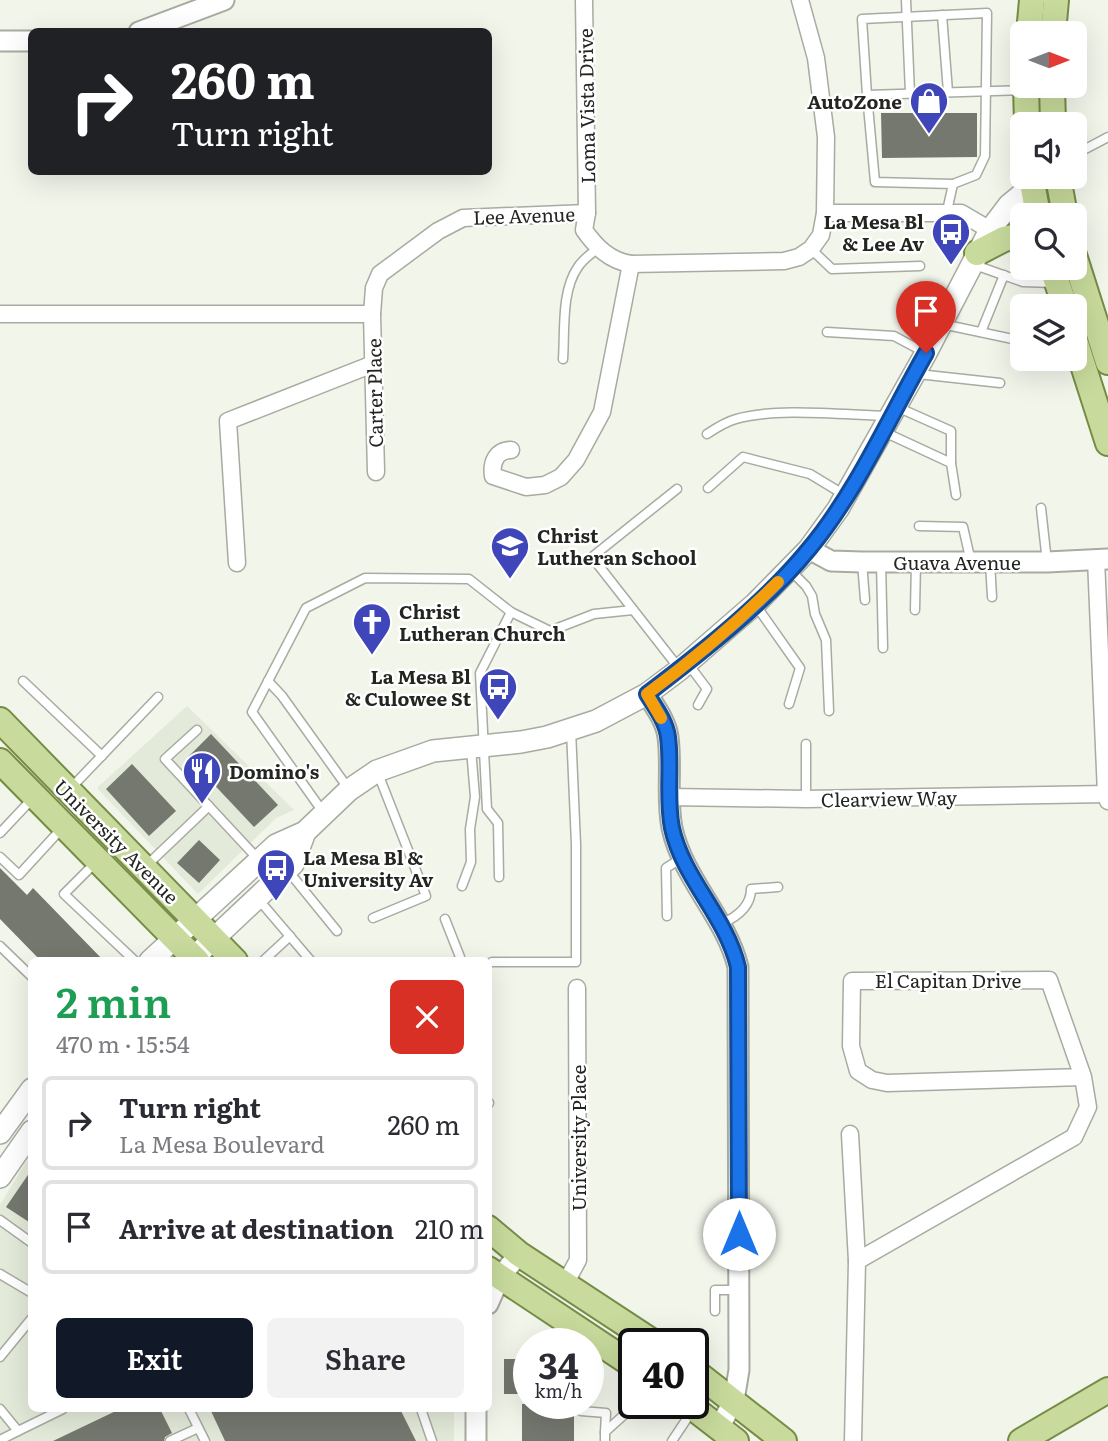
<!DOCTYPE html>
<html lang="en">
<head>
<meta charset="utf-8">
<style>
	body { margin:0; font-family:Literata,serif; background:#f2f2f3; color:#2b2b33; height:100vh; display:flex; flex-direction:column; font-size:26px; white-space:nowrap }
	* { box-sizing:border-box; margin:0 }
	p { font-size:23px; color:#7c7c81 }
	.icon { flex:none; width:38px; height:38px; fill:none; stroke:currentColor; stroke-width:2; stroke-linecap:round; stroke-linejoin:round }
	.map { position:relative; flex:1; overflow:hidden }
	.side { position:absolute; left:28px; top:957px; width:464px; height:455px; display:flex; flex-direction:column; background:#fff; border-radius:10px; box-shadow:0 7px 28px #0002 }
	.side>* { flex:none }
	.banner { position:absolute; left:28px; top:28px; width:464px; height:147px; border-radius:10px; box-shadow:0 7px 28px #0002; background:#202124; color:#fff; overflow:hidden }
	.needle { width:46px; rotate:90deg }
	.fabs { position:absolute; left:1010px; top:21px; display:grid; gap:14px }
	.fabs a { display:grid; place-items:center; width:77px; height:77px; border-radius:10px; background:#fff; box-shadow:0 7px 28px #0002; font-size:35px }
	.speed { position:absolute; left:513px; top:1328px; display:flex; gap:14px; font-size:35px; font-weight:700; text-align:center }
	.speed>* { display:grid; place-content:center; width:91px; height:91px; border-radius:50%; background:#fff; box-shadow:0 7px 28px #0002; line-height:1 }
	.speed small { font-size:18px; font-weight:400 }
	.speed .limit { border:4px solid #111; border-radius:10px; background:#fff; color:#111 }
	.pin { position:absolute; display:grid; place-items:center; width:60px; height:60px; color:#fff; margin:-72px -30px; border-radius:50% 50% 50% 0; rotate:-45deg; box-shadow:0 0 7px #0007 }
	.pin .icon { rotate:45deg }
	.me { position:absolute; width:77px; margin:-38px; rotate:0deg; stroke-linejoin:round; filter:drop-shadow(0 0 5px #0008) }
	.turn { display:flex; align-items:center; gap:24px; height:147px; padding:0 28px; font-size:32px }
	.turn .icon { width:91px; height:91px; stroke-width:2.5 }
	.turn b { display:block; font-size:49px; line-height:60px }
	.round { display:grid; place-items:center; flex:none; width:74px; height:74px; border-radius:10px; background:#f2f2f3 }
	.head { display:flex; align-items:center; justify-content:space-between; height:119px; padding:0 28px }
	h1 { font-size:42px; font-weight:600; line-height:52px; color:#1e9e55 }
	.cta { display:flex; gap:14px; margin-top:auto; padding:14px 28px }
	.cta a { flex:1; height:80px; border-radius:10px; background:#111827; color:#fff; font-size:28px; font-weight:600; line-height:80px; text-align:center }
	.cta a+a { background:#f2f2f3; color:#2b2b33 }
	ul { padding:0; list-style:none }
	li { display:flex; align-items:center; gap:21px; height:94px; margin:0 14px 10px; padding:0 14px; border:4px solid #e1e1e2; border-radius:10px }
	li div { flex:1 }
	li b { display:block; font-size:26px }
	li em { font-style:normal }
	.map>svg:first-child { display:block }
</style>
</head>
<body>
<div class="map">
<svg width="1108" height="1441" viewBox="0 0 1108 1441">
	<rect width="100%" height="100%" fill="#f1f5ea"/>
	<!-- built -->
	<g fill="#e3ead9">
		<polygon points="187,706 294,810 276,818 198,894 97,788"/>
		<polygon points="31,1154 32,1409 454,1409 454,1441 0,1441 0,1205"/>
	</g>
	<!-- building -->
	<g fill="#75786f">
		<polygon points="881,113 977,113 977,157 882,158"/>
		<polygon points="211,734 278,805 254,827 188,757"/>
		<polygon points="132,764 176,811 149,836 106,789"/>
		<polygon points="199,840 220,860 199,883 177,863"/>
		<polygon points="0,868 27,895 33,888 104,961 41,961 0,919"/>
		<polygon points="32,1169 32,1224 6,1207"/>
		<rect x="504" y="1359" width="24" height="35"/>
		<rect x="522" y="1404" width="52" height="37"/>
		<polygon points="120,1409 160,1409 172,1433 165,1437 164,1441 53,1441"/>
		<polygon points="210,1409 400,1409 416,1441 225,1441"/>
	</g>
	<g fill="none" stroke-linecap="round" stroke-linejoin="round">
		<!-- service casing -->
		<g stroke="#a7aba1" stroke-width="11">
			<g id="service">
				<polyline points="906,0 910,93"/>
				<polyline points="942,15 948,92"/>
				<polyline points="867,95 862,19 987,13 985,156 976,175 953,184"/>
				<polyline points="1074,155 1108,137"/>
				<polyline points="947,211 953,184 875,182 867,95 1023,90"/>
				<polyline points="811,249 832,269 920,266"/>
				<polyline points="972,264 1023,282 1054,283"/>
				<polyline points="942,324 1022,341"/>
				<polyline points="827,332 894,336 924,352"/>
				<polyline points="981,332 1004,275"/>
				<path d="M563 359C565 331 561 291 578 267 583 259 591 254 598 248"/>
				<polyline points="918,374 1000,383"/>
				<polyline points="897,407 951,431 951,463"/>
				<polyline points="882,431 951,463 956,495"/>
				<path d="M707 434C716 428 725 422 736 419 776 407 845 415 888 416"/>
				<polyline points="708,488 743,457 810,474 843,494"/>
				<polyline points="677,489 592,557 678,667"/>
				<polyline points="1041,508 1047,562"/>
				<polyline points="919,526 963,527 971,562"/>
				<polyline points="862,562 865,600"/>
				<polyline points="990,562 992,597"/>
				<polyline points="881,563 883,648"/>
				<polyline points="790,570 806,586 812,596 815,614 826,640 829,711"/>
				<polyline points="755,604 800,668 789,704"/>
				<polyline points="915,610 916,562"/>
				<polyline points="511,612 550,631 594,614 633,610"/>
				<polyline points="689,665 707,689 698,705"/>
				<polyline points="23,681 102,756"/>
				<polyline points="268,681 282,696 348,788"/>
				<polyline points="197,730 165,759 259,860"/>
				<polyline points="806,744 806,799"/>
				<polyline points="70,789 158,697"/>
				<polyline points="323,812 252,712 306,608 365,578 469,579 511,612 480,673 487,809 498,823 499,877"/>
				<polyline points="0,833 33,798"/>
				<polyline points="0,857 19,875 63,827"/>
				<polyline points="96,862 64,894 135,961"/>
				<polyline points="145,867 209,806"/>
				<polyline points="289,872 337,931"/>
				<polyline points="462,886 471,862 470,829 475,797 471,749"/>
				<polyline points="259,900 311,961"/>
				<polyline points="667,916 666,868 682,858"/>
				<polyline points="373,918 426,896 377,771"/>
				<polyline points="445,919 460,957 458,961"/>
				<path d="M721 924C737 917 751 907 751 889L778 887"/>
				<polyline points="0,946 32,977"/>
				<polyline points="263,961 290,936"/>
				<polyline points="492,962 576,962 576,844 571,730"/>
				<polyline points="488,1103 489,1103"/>
				<polyline points="0,1220 32,1243"/>
				<polyline points="0,1274 32,1293"/>
				<polyline points="715,1311 715,1290 739,1290"/>
				<polyline points="0,1357 32,1318"/>
				<polyline points="0,1409 18,1431 0,1440"/>
				<polyline points="189,1409 205,1441"/>
				<polyline points="421,1409 432,1441"/>
				<polyline points="581,1411 606,1413 605,1432"/>
				<polyline points="18,1431 63,1409"/>
				<polyline points="170,1441 198,1428"/>
				<polyline points="605,1441 605,1432 636,1404"/>
				<polyline points="672,1441 692,1411"/>
			</g>
		</g>
		<!-- minor casing -->
		<g stroke="#a7aba1" stroke-width="19">
			<g id="minor">
				<path d="M584 0 587 213 584 230C596 247 610 261 631 264L784 261 799 257 811 249 821 235 825 213 826 137 816 58 800 0"/>
				<polyline points="825,213 961,213 990,230"/>
				<polyline points="0,314 372,314"/>
				<path d="M511 450C496 450 491 463 493 476L526 487 545 485 561 477 576 460 602 412 631 264"/>
				<polyline points="376,472 372,314 374,288 380,274 438,231 463,218 587,213"/>
				<polyline points="1096,559 1106,794 1108,801"/>
				<polyline points="237,563 228,421 373,364"/>
				<polyline points="669,797 806,799 1108,794"/>
				<polyline points="850,1134 857,1261 853,1441"/>
				<polyline points="857,1261 1074,1137 1088,1107 1083,1077 1049,980 852,981 851,1046 858,1071 872,1080 887,1083 1083,1077"/>
				<polyline points="565,1284 578,1260 577,988"/>
			</g>
		</g>
		<!-- tertiary casing -->
		<g stroke="#a7aba1" stroke-width="23">
			<g id="tertiary">
				<polyline points="139,32 224,0"/>
				<polyline points="0,41 32,41"/>
				<polyline points="809,549 831,561 862,562 1047,562 1108,559"/>
				<path d="M647 694C655 707 666 721 668 737 672 767 666 798 672 828 683 879 726 917 738 967L739 1370 734 1400 719 1428"/>
				<polyline points="488,1304 500,1277 519,1254"/>
				<polyline points="476,1409 476,1441"/>
			</g>
		</g>
		<!-- secondary casing -->
		<g stroke="#a7aba1" stroke-width="24">
			<g id="secondary">
				<polyline points="150,961 276,845 305,832 349,790 377,771 433,751 521,742 547,737 596,721 647,694 679,670 755,604 809,549 838,509 926,353 990,230 1009,205 1043,177"/>
				<polyline points="190,961 293,864 305,832"/>
				<polyline points="0,1133 32,1089"/>
				<polyline points="0,1177 32,1131"/>
			</g>
		</g>
		<!-- primary casing -->
		<g stroke="#768c46" stroke-width="28">
			<g id="primary">
				<polyline points="1029,33 1032,0"/>
				<polyline points="1053,33 1056,0"/>
				<polyline points="1026,86 1027,124"/>
				<polyline points="1052,86 1053,124"/>
				<polyline points="1031,177 1038,215"/>
				<polyline points="1058,177 1065,215"/>
				<polyline points="977,253 1004,239 1022,235"/>
				<polyline points="1074,255 1108,362"/>
				<polyline points="1052,268 1065,306"/>
				<polyline points="1074,337 1108,443"/>
				<polyline points="0,720 235,961"/>
				<polyline points="0,761 197,961"/>
				<polyline points="488,1228 519,1254 656,1344"/>
				<polyline points="488,1269 634,1366"/>
				<polyline points="693,1370 784,1441"/>
				<polyline points="688,1404 736,1441"/>
				<polyline points="1021,1441 1108,1390"/>
			</g>
		</g>
		<!-- service -->
		<use href="#service" stroke="#fff" stroke-width="8"/>
		<!-- minor -->
		<use href="#minor" stroke="#fff" stroke-width="16"/>
		<!-- tertiary -->
		<use href="#tertiary" stroke="#fff" stroke-width="19"/>
		<!-- secondary -->
		<use href="#secondary" stroke="#fff" stroke-width="21"/>
		<!-- primary -->
		<use href="#primary" stroke="#c8db9c" stroke-width="24"/>
	</g>
	<g fill="none" stroke-linecap="round" stroke-linejoin="round">
		<!-- route casing -->
		<g stroke="#114b97" stroke-width="18">
			<path id="route" d="M739 1234 738 967C726 916 683 879 672 828 666 798 672 767 668 737 666 721 655 707 647 694 702 652 765 603 809 549 856 493 890 416 926 353"/>
		</g>
		<!-- route -->
		<use href="#route" stroke="#1a73e8" stroke-width="12"/>
		<!-- slow -->
		<path stroke="#f59e0b" stroke-width="12" d="M661 718 647 694C693 660 738 622 778 582"/>
	</g>
	<!-- icons -->
	<defs>
		<g id="shop-pin" transform="scale(2.0125)"><path d="M0 17L-7.5 6A9.5 9.5 0 1 1 7.5 6Z" fill="#3e46ba" stroke="#fff"/><path d="M-5-2.5h2.3a2.7 3.5 0 0 1 5.4 0H5L5.5 6h-11ZM-1.5-2.5h3a1.5 2.3 0 0 0-3 0Z" fill="#fff"/></g>
		<g id="bus-pin" transform="scale(2.0125)"><path d="M0 17L-7.5 6A9.5 9.5 0 1 1 7.5 6Z" fill="#3e46ba" stroke="#fff"/><path d="M-5-6H5V4H4V6H2V4H-2V6H-4V4H-5ZM-3.5-4V0h7V-4ZM-3.5 1.2v1.5H-2V1.2ZM2 1.2v1.5H3.5V1.2Z" fill="#fff"/></g>
		<g id="school-pin" transform="scale(2.0125)"><path d="M0 17L-7.5 6A9.5 9.5 0 1 1 7.5 6Z" fill="#3e46ba" stroke="#fff"/><path d="M0-5L7-2L0 1L-7-2ZM-4 1L0 2.5L4 1V4Q0 6-4 4Z" fill="#fff"/></g>
		<g id="church-pin" transform="scale(2.0125)"><path d="M0 17L-7.5 6A9.5 9.5 0 1 1 7.5 6Z" fill="#3e46ba" stroke="#fff"/><path d="M-1.2-6h2.4v3.5h3.3v2.4h-3.3V6h-2.4V-.1h-3.3v-2.4h3.3Z" fill="#fff"/></g>
		<g id="restaurant-pin" transform="scale(2.0125)"><path d="M0 17L-7.5 6A9.5 9.5 0 1 1 7.5 6Z" fill="#3e46ba" stroke="#fff"/><path d="M-5-6h1v4h1v-4h1v4h1v-4h1v5L-1.5 .5V6h-2V.5L-5-1ZM5-6V6H3V1.5H1.5Q1.5-4 5-6Z" fill="#fff"/></g>
	</defs>
	<g fill-rule="evenodd">
		<use href="#shop-pin" x="929" y="101"/>
		<use href="#bus-pin" x="951" y="232"/>
		<use href="#school-pin" x="510" y="546"/>
		<use href="#church-pin" x="372" y="622"/>
		<use href="#bus-pin" x="498" y="687"/>
		<use href="#restaurant-pin" x="202" y="771"/>
		<use href="#bus-pin" x="276" y="868"/>
	</g>
	<g text-anchor="middle" dominant-baseline="central" stroke-width="5" stroke-linejoin="round" paint-order="stroke">
		<!-- poi labels -->
		<g font-size="19" font-weight="bold" fill="#232521" stroke="#fff" text-anchor="start">
			<text x="902" y="101" text-anchor="end">AutoZone</text>
			<text x="924" y="221" text-anchor="end">La Mesa Bl<tspan x="924" dy="22">&amp; Lee Av</tspan></text>
			<text x="537" y="535">Christ<tspan x="537" dy="22">Lutheran School</tspan></text>
			<text x="399" y="611">Christ<tspan x="399" dy="22">Lutheran Church</tspan></text>
			<text x="471" y="676" text-anchor="end">La Mesa Bl<tspan x="471" dy="22">&amp; Culowee St</tspan></text>
			<text x="229" y="771">Domino's</text>
			<text x="303" y="857">La Mesa Bl &amp;<tspan x="303" dy="22">University Av</tspan></text>
		</g>
		<!-- street labels -->
		<g font-size="19" fill="#232521" stroke="#fff">
			<text transform="translate(586 106) rotate(-91)">Loma Vista Drive</text>
			<text transform="translate(524 215) rotate(-2)">Lee Avenue</text>
			<text transform="translate(374 393) rotate(-91)">Carter Place</text>
			<text x="957" y="562">Guava Avenue</text>
			<text transform="translate(889 798) rotate(-1)">Clearview Way</text>
			<text transform="translate(117 841) rotate(45)">University Avenue</text>
			<text x="948" y="980">El Capitan Drive</text>
			<text transform="translate(578 1138) rotate(-90)">University Place</text>
		</g>
	</g>
</svg>
<div class="fabs">
<a><svg class="needle" viewBox="-14 -14 28 28"><path d="M0-13l5 13h-10z" fill="#e53935"/><path d="M0 13l5-13h-10z" fill="#7c7c81"/></svg></a>
<a><svg class="icon" aria-label="sound" viewBox="0 0 24 24"><path d="M4 9h4l5-4v14l-5-4H4zM17 9q2 3 0 6"/></svg></a>
<a><svg class="icon" aria-label="search" viewBox="0 0 24 24"><circle cx="10" cy="10" r="6"/><path d="M15 15l6 6"/></svg></a>
<a><svg class="icon" aria-label="layers" viewBox="0 0 24 24"><path d="M12 4l9 5-9 5-9-5zM3 14l9 5 9-5"/></svg></a>
</div>
<div class="speed"><div>34<small>km/h</small></div><div class="limit">40</div></div>
<div class="pin" style="left:926px;top:353px;background:#d93025"><svg class="icon" aria-label="arrive" viewBox="0 0 24 24"><path d="M6 21V4h12l-3 4 3 4H6"/></svg></div>
<svg class="me" style="left:739px;top:1234px" viewBox="-20 -20 40 40"><circle r="19" fill="#fff"/><path d="M0-13L10 11 0 6-10 11z" fill="#1a73e8"/></svg>
<div class="banner">
<div class="turn"><svg class="icon" aria-label="right" viewBox="0 0 24 24"><path d="M7 20v-9h11M14 6l5 5-5 5"/></svg><div><b>260 m</b>Turn right</div></div>
</div>
<section class="side">
<div class="head"><div><h1>2 min</h1><p>470 m · 15:54</p></div><a class="round" style="background:#d93025;color:#fff"><svg class="icon" aria-label="close" viewBox="0 0 24 24"><path d="M6 6l12 12M18 6L6 18"/></svg></a></div>
<ul>
<li><svg class="icon" aria-label="right" viewBox="0 0 24 24"><path d="M7 20v-9h11M14 6l5 5-5 5"/></svg><div><b>Turn right</b><p>La Mesa Boulevard</p></div><em>260 m</em></li>
<li><svg class="icon" aria-label="arrive" viewBox="0 0 24 24"><path d="M6 21V4h12l-3 4 3 4H6"/></svg><div><b>Arrive at destination</b></div><em>210 m</em></li>
</ul>
<div class="cta"><a>Exit</a><a>Share</a></div>
</section>
</div>
</body>
</html>
